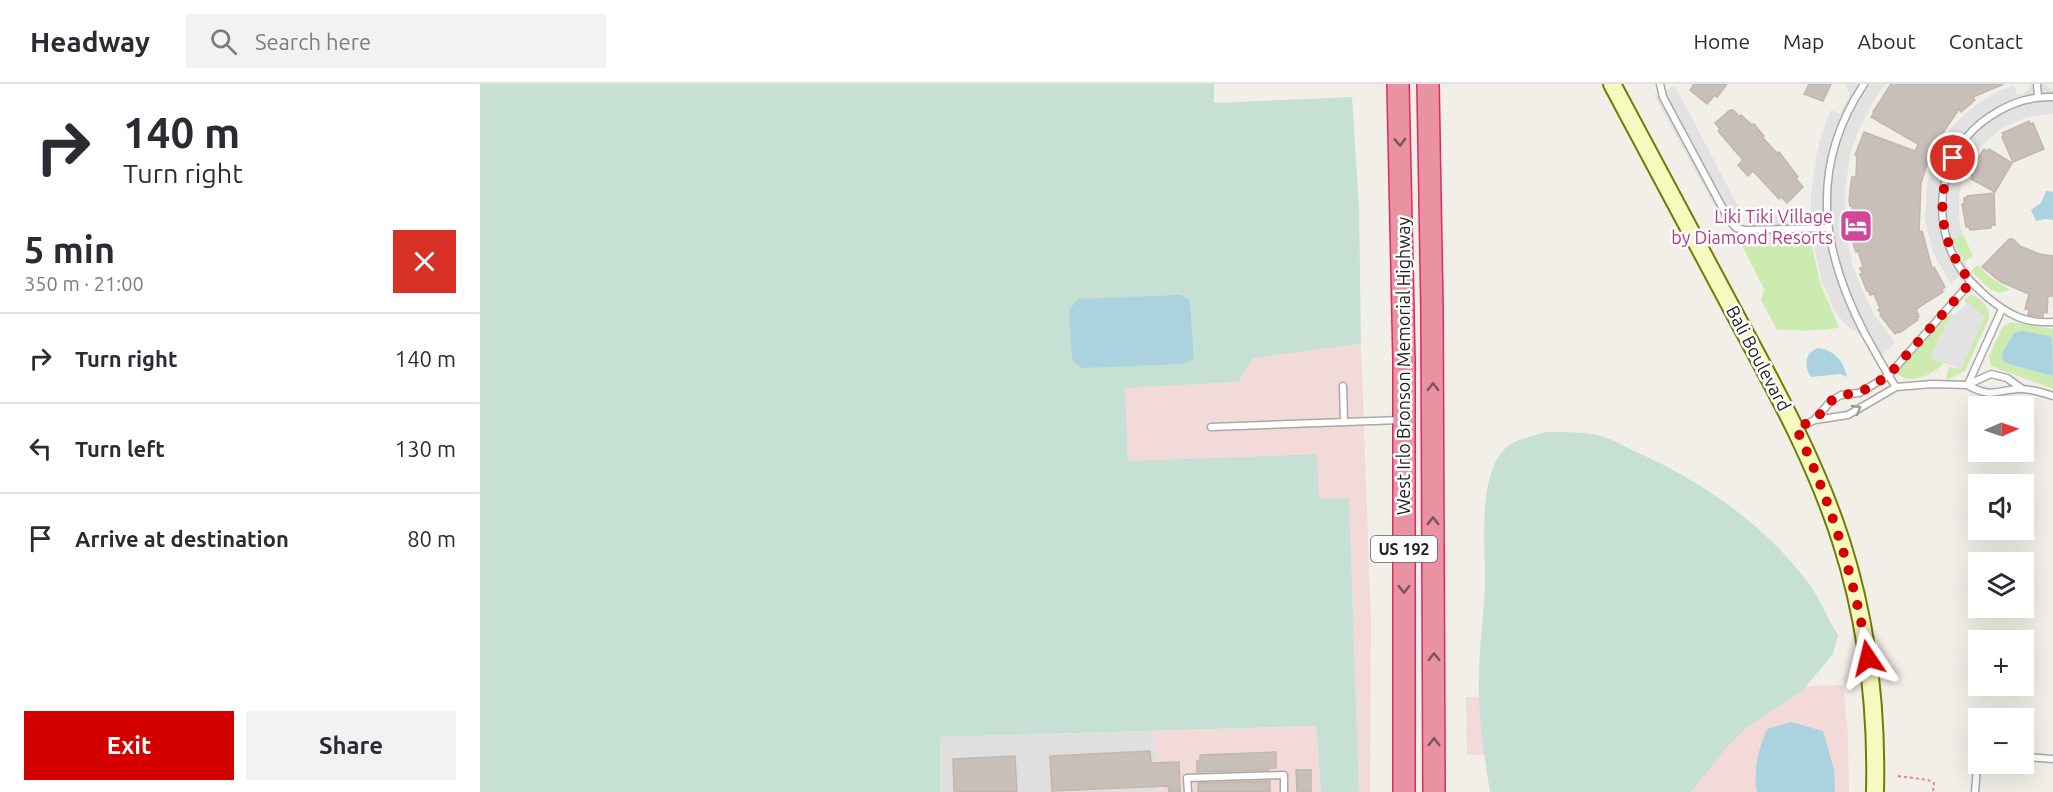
<!DOCTYPE html>
<html lang="en">
<head>
<meta charset="utf-8">
<style>
	body { margin:0; font-family:Ubuntu,sans-serif; background:#f2f2f3; color:#2b2b33; height:100vh; display:flex; flex-direction:column; font-size:22px; white-space:nowrap }
	* { box-sizing:border-box; margin:0 }
	p { font-size:20px; color:#7c7c81 }
	.icon { flex:none; width:33px; height:33px; fill:none; stroke:currentColor; stroke-width:2; stroke-linecap:round; stroke-linejoin:round }
	.map { position:relative; flex:1; overflow:hidden }
	.panel { display:flex; flex-direction:column; background:#fff; width:480px }
	.panel>* { flex:none }
	.banner { background:#fff; color:#2b2b33; overflow:hidden }
	.needle { width:39px; rotate:88deg }
	.controls { position:absolute; left:1488px; top:312px; display:grid; gap:12px }
	.controls a { display:grid; place-items:center; width:66px; height:66px; border-radius:0px; background:#fff; box-shadow:0 6px 24px #0002; font-size:30px }
	.pin { position:absolute; display:grid; place-items:center; width:51px; height:51px; color:#fff; margin:-26px; border:3px solid #fff; border-radius:50%; box-shadow:0 2px 6px #0007 }
	.me { position:absolute; width:66px; margin:-33px; rotate:350deg; stroke-linejoin:round; filter:drop-shadow(0 0 4px #0008) }
	.turn { display:flex; align-items:center; gap:21px; height:126px; padding:0 24px; font-size:27px }
	.turn .icon { width:78px; height:78px; stroke-width:2.5 }
	.turn b { display:block; font-size:42px; line-height:51px }
	.round { display:grid; place-items:center; flex:none; width:63px; height:63px; border-radius:0px; background:#f2f2f3 }
	.headline { display:flex; align-items:center; justify-content:space-between; height:102px; padding:0 24px }
	h1 { font-size:36px; font-weight:700; line-height:45px }
	.action { display:flex; gap:12px; margin-top:auto; padding:12px 24px }
	.action a { flex:1; height:69px; border-radius:0px; background:#d40000; color:#fff; font-size:24px; font-weight:700; line-height:69px; text-align:center }
	.action a+a { background:#f2f2f3; color:#2b2b33 }
	ul { padding:0; list-style:none }
	li { display:flex; align-items:center; gap:18px; height:90px; padding:0 24px; border-top:2px solid #e1e1e2 }
	li div { flex:1 }
	li b { display:block; font-size:22px }
	li em { font-style:normal }
	header { display:flex; align-items:center; gap:36px; box-sizing:border-box; height:84px; padding:0 30px; background:#fff; border-bottom:2px solid #e1e1e2 }
	header strong { font-size:28px }
	nav { display:flex; gap:33px; margin-inline-start:auto; font-size:21px }
	.search { width:420px; height:54px; background:#f2f2f3; display:flex; align-items:center; gap:15px; box-sizing:border-box; padding:0 21px; border-radius:0px; color:#7c7c81; font-size:22px }
	main { display:flex; flex:1; min-height:0 }
	.map>svg:first-child { display:block }
</style>
</head>
<body>
<header>
<strong>Headway</strong>
<div class="search"><svg class="icon" aria-label="search" viewBox="0 0 24 24"><circle cx="10" cy="10" r="6"/><path d="M15 15l6 6"/></svg>Search here</div>
<nav><a>Home</a><a>Map</a><a>About</a><a>Contact</a></nav>
</header>
<main>
<section class="panel">
<div class="banner">
<div class="turn"><svg class="icon" aria-label="right" viewBox="0 0 24 24"><path d="M7 20v-9h11M14 6l5 5-5 5"/></svg><div><b>140 m</b>Turn right</div></div>
</div>
<div class="headline"><div><h1>5 min</h1><p>350 m · 21:00</p></div><a class="round" style="background:#d93025;color:#fff"><svg class="icon" aria-label="close" viewBox="0 0 24 24"><path d="M6 6l12 12M18 6L6 18"/></svg></a></div>
<ul>
<li><svg class="icon" aria-label="right" viewBox="0 0 24 24"><path d="M7 20v-9h11M14 6l5 5-5 5"/></svg><div><b>Turn right</b></div><em>140 m</em></li>
<li><svg class="icon" aria-label="left" viewBox="0 0 24 24"><path d="M17 20v-9H6M10 6l-5 5 5 5"/></svg><div><b>Turn left</b></div><em>130 m</em></li>
<li><svg class="icon" aria-label="arrive" viewBox="0 0 24 24"><path d="M6 21V4h12l-3 4 3 4H6"/></svg><div><b>Arrive at destination</b></div><em>80 m</em></li>
</ul>
<div class="action"><a>Exit</a><a>Share</a></div>
</section>
<div class="map">
<svg width="1573" height="708" viewBox="0 0 1573 708">
	<rect width="100%" height="100%" fill="#f2efe9"/>
	<!-- residential -->
	<polygon fill="#e0dfdf" points="675,647 677,708 460,708 459,653"/>
	<!-- commercial -->
	<g fill="#f2dad9">
		<polygon points="881,260 891,539 890,708 879,708 869,415 839,415 836,370 648,377 645,303 757,298 773,274"/>
		<polygon points="1363,601 1368,651 1369,708 1014,708 1013,671 987,671 986,613"/>
		<polygon points="836,642 841,708 677,708 675,647"/>
	</g>
	<!-- grass -->
	<g fill="#cdebb0">
		<path d="M1250 148 1266 153 1267 162 1319 161 1320 152H1330L1340 199 1359 243C1348 248 1311 246 1297 246L1281 216 1284 205 1263 163 1247 152Z"/>
		<polygon points="1483,151 1493,172 1484,178 1473,156 1474,154"/>
		<polygon points="1497,181 1510,193 1530,206 1519,209 1511,206 1491,187"/>
		<path d="M1491 210C1501 215 1510 222 1509 234L1485 287 1467 296 1466 292 1470 283 1481 285 1504 232 1485 218V215Z"/>
		<path d="M1471 229 1476 235 1460 251 1451 274 1464 279C1454 290 1430 302 1418 290L1420 284Z"/>
		<polygon points="1532,238 1573,245 1573,305 1511,282 1509,272 1523,242"/>
	</g>
	<!-- wetland -->
	<g fill="#c6e0d4" fill-rule="evenodd">
		<path d="M0 0H734V19L872 13 879 124 881 260 773 274 758 298 645 304 648 377 837 370 839 415 869 414 879 708H841L836 642 460 653V708H0ZM710 216 714 274 702 280Z"/>
		<path d="M1065 348C1085 348 1105 347 1124 353 1137 357 1149 365 1161 370 1225 400 1287 442 1329 500 1341 516 1347 535 1358 551L1353 570 1322 607 1266 644 1246 664 1211 708H1010C1004 671 998 632 999 594 999 562 1004 530 1005 498 1005 462 999 402 1019 372 1031 354 1047 355 1065 348Z"/>
	</g>
	<!-- parking -->
	<g fill="#e2e2e2">
		<polygon points="1365,0 1405,0 1393,18 1377,50 1370,71 1365,106 1366,149 1373,184 1386,214 1395,232 1415,258 1396,278 1380,250 1368,243 1355,228 1341,195 1332,152 1320,152 1320,161 1267,162 1270,131 1318,129 1319,138 1331,137 1331,111 1336,73 1343,46 1351,26 1360,30 1370,10"/>
		<polygon points="1550,0 1564,0 1573,6 1573,30 1548,33 1523,43 1501,62 1489,80 1482,96 1479,114 1479,135 1483,151 1474,154 1473,156 1488,184 1471,200 1453,169 1445,137 1447,99 1454,75 1472,43 1493,23 1518,7 1534,1 1537,10 1543,10 1548,5"/>
		<polygon points="1195,2 1261,128 1243,138 1174,11"/>
		<polygon points="1487,219 1504,231 1481,285 1450,274 1467,238"/>
	</g>
	<!-- water -->
	<g fill="#aad3df">
		<polygon points="1566,107 1573,108 1573,136 1565,135 1556,137 1551,126 1561,119"/>
		<polygon points="700,211 710,216 714,274 703,280 602,284 592,276 589,226 598,215"/>
		<polygon points="1542,247 1569,252 1572,254 1573,292 1525,279 1522,273 1523,267 1534,249"/>
		<path d="M1338 264C1354 266 1364 277 1367 293L1360 290 1331 293C1324 282 1324 269 1338 264Z"/>
		<path d="M1311 638 1343 647 1354 685 1355 708H1277C1273 685 1278 667 1287 645Z"/>
	</g>
	<!-- building -->
	<g fill="#c7bfb8" stroke="#c4b6ab" stroke-width="1.5">
		<polygon points="1214,0 1247,0 1237,13 1235,11 1227,20 1210,6"/>
		<polygon points="1329,0 1351,0 1343,17 1324,10"/>
		<polygon points="1411,0 1524,0 1493,13 1495,16 1481,28 1479,25 1452,65 1441,99 1439,148 1442,147 1452,184 1454,183 1465,203 1462,206 1463,208 1436,225 1439,233 1436,234 1438,236 1419,249 1418,248 1415,250 1400,231 1402,230 1398,226 1400,225 1394,210 1390,211 1389,207 1387,207 1380,190 1382,189 1380,184 1383,183 1378,167 1376,168 1374,163 1371,144 1371,139 1374,138 1372,122 1370,122 1369,117 1371,98 1372,93 1376,93 1377,71 1375,71 1384,48 1435,67 1438,60 1391,33 1394,29 1393,28"/>
		<polygon points="1250,26 1253,26 1260,33 1261,31 1272,41 1274,40 1284,52 1282,53 1298,70 1299,68 1318,93 1316,95 1323,103 1307,119 1301,113 1299,115 1273,87 1268,92 1258,81 1263,76 1238,47 1240,45 1235,39"/>
		<polygon points="1549,37 1550,40 1553,39 1564,65 1533,78 1522,53 1524,52 1522,49"/>
		<polygon points="1504,65 1507,67 1509,65 1532,79 1515,108 1491,95 1493,92 1490,91 1492,87 1490,86"/>
		<polygon points="1514,109 1515,141 1511,141 1511,144 1490,146 1489,143 1486,143 1482,120 1484,120 1484,114 1487,114 1487,112"/>
		<polygon points="1529,155 1533,155 1540,162 1559,170 1573,172 1573,212 1568,212 1567,229 1563,228 1563,233 1548,231 1549,226 1545,225 1549,210 1521,198 1502,183"/>
		<polygon points="670,667 671,679 699,678 700,708 689,708 688,702 572,707 570,672"/>
		<polygon points="796,668 796,684 789,684 789,686 717,688 717,677 720,677 720,671"/>
		<polygon points="535,672 537,708 474,708 473,675"/>
		<polygon points="816,686 831,686 831,708 817,708"/>
		<polygon points="790,697 790,708 718,708 718,699"/>
	</g>
	<g fill="none" stroke-linecap="round" stroke-linejoin="round">
		<!-- lane casing -->
		<g stroke="#a9a9a9" stroke-width="9">
			<g id="lane">
				<polyline points="1180,0 1183,13 1249,136 1256,144 1265,146 1348,144"/>
				<path d="M1384 0C1328 84 1341 167 1386 252 1396 269 1405 287 1416 303"/>
				<polyline points="1557,0 1558,13"/>
				<path d="M1573 13C1550 12 1528 20 1509 33 1461 65 1449 130 1477 179 1484 192 1496 203 1507 213 1528 230 1544 240 1573 238"/>
				<polyline points="1488,300 1522,225"/>
				<path d="M1487 301C1513 315 1515 306 1539 305 1550 304 1563 309 1573 312"/>
				<polyline points="863,302 864,337"/>
				<polyline points="1335,335 1351,317 1361,311 1379,309 1408,292 1491,198"/>
				<polyline points="731,343 920,336"/>
				<polyline points="1317,344 1335,336 1368,331 1416,303 1452,300 1487,301 1511,290 1527,294 1541,304"/>
				<polyline points="1544,673 1573,675"/>
				<polyline points="708,708 707,694 804,691 804,708"/>
				<polyline points="1495,708 1498,671"/>
			</g>
		</g>
		<!-- secondary casing -->
		<g stroke="#707d05" stroke-width="20">
			<path id="secondary" d="M1132 0C1174 79 1216 157 1258 236 1297 308 1336 379 1361 457 1387 538 1397 624 1395 708"/>
		</g>
		<!-- highway casing -->
		<g stroke="#dc2a67" stroke-width="24">
			<g id="highway">
				<polyline points="918,0 924,278 924,708"/>
				<polyline points="948,0 952,226 954,708"/>
			</g>
		</g>
		<!-- path -->
		<polyline stroke="#fa8072" stroke-width="2" stroke-dasharray="3 3" stroke-linecap="butt" points="1418,692 1448,696 1454,699 1453,707"/>
		<!-- lane -->
		<use href="#lane" stroke="#fff" stroke-width="6"/>
		<!-- secondary -->
		<use href="#secondary" stroke="#f7fabf" stroke-width="16"/>
		<!-- highway -->
		<use href="#highway" stroke="#e892a2" stroke-width="21"/>
	</g>
	<!-- one-way arrows -->
	<defs><path id="oneway-chevron" d="M-2-3.5L2.5 0L-2 3.5" fill="none" stroke-width="1.6" stroke-linecap="round" stroke-linejoin="round" transform="scale(1.5)"/></defs>
	<g stroke="#7b545c">
		<use href="#oneway-chevron" transform="translate(920 58) rotate(88)"/>
		<use href="#oneway-chevron" transform="translate(953 303) rotate(-90)"/>
		<use href="#oneway-chevron" transform="translate(953 437) rotate(-90)"/>
		<use href="#oneway-chevron" transform="translate(924 505) rotate(90)"/>
		<use href="#oneway-chevron" transform="translate(954 573) rotate(-90)"/>
		<use href="#oneway-chevron" transform="translate(954 658) rotate(-90)"/>
	</g>
	<use stroke="#9c9c9c" href="#oneway-chevron" transform="translate(1377 325) rotate(-30)"/>
	<g fill="none" stroke-linecap="round" stroke-linejoin="round">
		<!-- route -->
		<path stroke="#d40000" stroke-width="10" stroke-dasharray="0 18" d="M1388 574C1374 493 1351 418 1316 344L1335 336 1351 317 1361 311 1379 309 1408 292 1491 198C1461 162 1454 118 1473 74"/>
	</g>
	<!-- icons -->
	<defs>
		<g id="hotel-square" transform="scale(1.725)"><rect x="-9" y="-9" width="18" height="18" rx="4" fill="#d1479c" stroke="#fff"/><path d="M-6-4.5h1.5V1H6V5H4.5V3h-9V5H-6ZM-4 0a1.8 1.8 0 1 1 3.6 0ZM.5 0V-2.5h3Q6-2.5 6 0Z" fill="#fff"/></g>
	</defs>
	<g fill-rule="evenodd">
		<use href="#hotel-square" x="1376" y="142"/>
	</g>
	<g text-anchor="middle" dominant-baseline="central" stroke-width="5" stroke-linejoin="round" paint-order="stroke">
		<!-- shield labels -->
		<rect fill="#fff" stroke="#646464" stroke-width="1.5" x="891" y="452" width="66" height="26" rx="4.5"/>
		<g font-size="16" font-weight="bold" fill="#222">
			<text x="924" y="465">US 192</text>
		</g>
		<!-- hotel labels -->
		<g font-size="18" fill="#b23c85" stroke="#fff" text-anchor="end">
			<text x="1353" y="132">Liki Tiki Village<tspan x="1353" dy="21">by Diamond Resorts</tspan></text>
		</g>
		<!-- street labels -->
		<g font-size="18" fill="#222" stroke="#fff">
			<text transform="translate(1279 274) rotate(62)">Bali Boulevard</text>
			<text transform="translate(923 282) rotate(-90)">West Irlo Bronson Memorial Highway</text>
		</g>
	</g>
</svg>
<div class="controls">
<a><svg class="needle" viewBox="-14 -14 28 28"><path d="M0-13l5 13h-10z" fill="#e53935"/><path d="M0 13l5-13h-10z" fill="#7c7c81"/></svg></a>
<a><svg class="icon" aria-label="sound" viewBox="0 0 24 24"><path d="M4 9h4l5-4v14l-5-4H4zM17 9q2 3 0 6"/></svg></a>
<a><svg class="icon" aria-label="layers" viewBox="0 0 24 24"><path d="M12 4l9 5-9 5-9-5zM3 14l9 5 9-5"/></svg></a>
<a>+</a>
<a>−</a>
</div>
<div class="pin" style="left:1473px;top:74px;background:#d93025"><svg class="icon" aria-label="arrive" viewBox="0 0 24 24"><path d="M6 21V4h12l-3 4 3 4H6"/></svg></div>
<svg class="me" style="left:1388px;top:574px" viewBox="-20 -20 40 40"><path d="M0-17L14 15 0 8-14 15z" fill="#d40000" stroke="#fff" stroke-width="4"/></svg>
</div>
</main>
</body>
</html>
